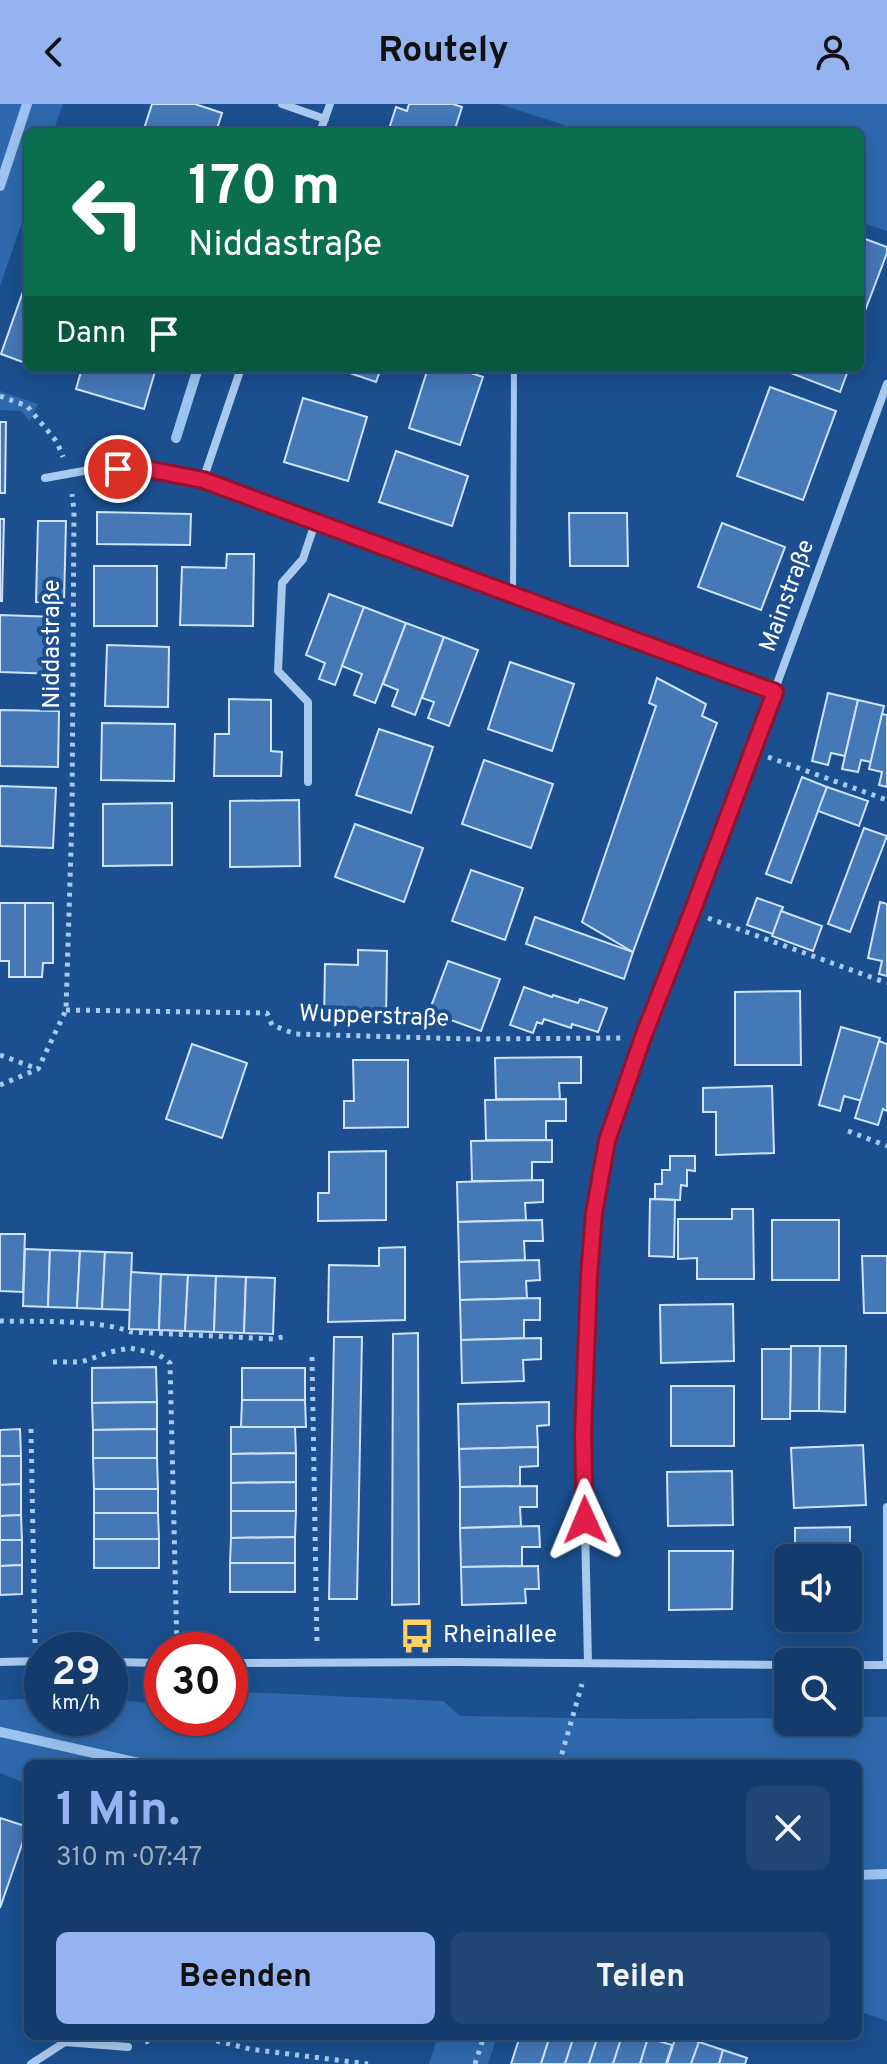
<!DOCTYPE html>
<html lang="de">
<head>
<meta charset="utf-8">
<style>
	body { margin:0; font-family:Overpass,sans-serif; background:#214673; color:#f1f3f6; height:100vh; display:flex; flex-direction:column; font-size:30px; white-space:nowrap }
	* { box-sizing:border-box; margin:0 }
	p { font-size:26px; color:#9dadc1 }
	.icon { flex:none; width:44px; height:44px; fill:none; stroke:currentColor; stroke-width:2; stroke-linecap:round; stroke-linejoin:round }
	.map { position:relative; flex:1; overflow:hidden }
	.sheet { position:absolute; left:24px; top:1656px; width:838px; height:280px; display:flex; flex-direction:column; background:#143b6b; border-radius:12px; box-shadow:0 4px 20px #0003,0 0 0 2px #33557e }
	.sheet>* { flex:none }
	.banner { position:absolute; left:24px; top:24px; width:840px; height:244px; border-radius:12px; box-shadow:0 4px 20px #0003,0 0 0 2px #33557e; background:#0b6e4f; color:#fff; overflow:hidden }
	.buttons { position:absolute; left:774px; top:1440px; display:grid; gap:16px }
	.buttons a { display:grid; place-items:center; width:88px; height:88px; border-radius:12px; background:#143b6b; box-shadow:0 4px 20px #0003,0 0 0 2px #33557e; font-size:40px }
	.speed { position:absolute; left:24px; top:1528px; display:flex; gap:16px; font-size:40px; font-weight:700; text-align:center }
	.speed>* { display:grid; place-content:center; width:104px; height:104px; border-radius:50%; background:#143b6b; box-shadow:0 4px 20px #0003,0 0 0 2px #33557e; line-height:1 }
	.speed small { font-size:20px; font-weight:400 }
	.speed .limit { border:12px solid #d22; background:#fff; color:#111 }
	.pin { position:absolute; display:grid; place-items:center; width:68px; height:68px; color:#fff; margin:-34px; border:4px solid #fff; border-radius:50%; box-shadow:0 2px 8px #0007 }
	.me { position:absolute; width:88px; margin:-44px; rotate:359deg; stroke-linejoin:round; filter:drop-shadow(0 0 6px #0008) }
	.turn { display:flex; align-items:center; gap:28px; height:168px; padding:0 32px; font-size:36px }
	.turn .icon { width:104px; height:104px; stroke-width:2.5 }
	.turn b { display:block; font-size:56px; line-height:68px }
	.then { display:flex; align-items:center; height:76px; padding:0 32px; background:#0003; gap:16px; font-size:30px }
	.round { display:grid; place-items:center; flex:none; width:84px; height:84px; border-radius:12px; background:#214673 }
	.head { display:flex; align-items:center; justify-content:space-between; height:136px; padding:0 32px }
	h1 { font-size:48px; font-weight:700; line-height:60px; color:#95b2f1 }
	.cta { display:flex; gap:16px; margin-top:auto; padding:16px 32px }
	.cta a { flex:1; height:92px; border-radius:12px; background:#95b2f1; color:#111; font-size:32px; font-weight:700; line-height:92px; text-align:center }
	.cta a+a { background:#214673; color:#f1f3f6 }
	header { display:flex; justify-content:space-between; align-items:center; height:104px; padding:0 32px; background:#95b2f1; color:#111; font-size:36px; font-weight:700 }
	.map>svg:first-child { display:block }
</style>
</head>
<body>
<header><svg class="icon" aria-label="back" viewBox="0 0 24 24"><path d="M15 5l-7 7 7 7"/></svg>Routely<svg class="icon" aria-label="person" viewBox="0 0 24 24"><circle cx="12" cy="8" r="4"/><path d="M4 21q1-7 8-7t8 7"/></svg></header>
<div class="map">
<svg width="887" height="1960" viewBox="0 0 887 1960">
	<rect width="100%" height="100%" fill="#1b4f8f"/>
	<!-- green -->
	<g fill="#2e69ad">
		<polygon points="0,0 63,0 53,28 28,28 28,101 0,182"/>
		<polygon points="499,0 887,0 887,127 860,118 860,28 586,28"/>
		<polygon points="0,287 38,300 30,317 21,307 0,306"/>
		<polygon points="242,1588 443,1597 460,1612 635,1615 788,1614 788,1618 848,1618 848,1613 887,1613 887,1917 858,1907 858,1660 28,1660 28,1680 0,1669 0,1596 42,1594 42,1614 110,1614 110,1595 149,1599 162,1599 162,1614 230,1614 230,1590"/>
		<polygon points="438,1932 497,1932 488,1960 429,1960"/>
	</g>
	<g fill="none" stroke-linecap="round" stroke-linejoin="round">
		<!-- stream -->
		<g stroke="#9cc4f0" stroke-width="10">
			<polyline points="0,82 27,0"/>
			<polyline points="176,334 198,264"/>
			<polyline points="0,1628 143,1660"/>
			<polyline points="858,1771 887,1770"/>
		</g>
	</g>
	<!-- building -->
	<g fill="#4478b7" stroke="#cfe3fa" stroke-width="2">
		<polygon points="152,0 195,0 222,9 216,28 143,28"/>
		<polygon points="409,0 453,0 462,3 454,28 388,28 396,3 407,7"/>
		<polygon points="860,133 887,143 887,149 865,207 860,205"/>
		<polygon points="26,179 28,180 28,260 1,250"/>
		<polygon points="82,264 156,264 144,305 76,285"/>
		<polygon points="335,264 381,264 376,278"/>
		<polygon points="428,264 456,264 483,273 460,341 409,324"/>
		<polygon points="778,264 849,264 840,288"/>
		<polygon points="770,283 836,307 803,396 737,372"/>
		<polygon points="303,294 367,313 348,377 284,358"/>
		<polygon points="0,318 6,318 5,389 0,389"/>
		<polygon points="396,347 468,372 452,422 379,398"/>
		<polygon points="97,408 191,410 190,441 97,440"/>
		<polygon points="569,409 627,409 628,462 570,462"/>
		<polygon points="0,415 4,415 2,497 0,497"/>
		<polygon points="38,417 66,417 64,499 36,498"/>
		<polygon points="722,419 785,443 761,506 698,483"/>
		<polygon points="227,450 254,450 253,522 180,521 182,463 226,464"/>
		<rect x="94" y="462" width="63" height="60"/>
		<polygon points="329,490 364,503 335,581 319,575 325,559 306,551"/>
		<polygon points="364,503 406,519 375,599 354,591 362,570 342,562"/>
		<polygon points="0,511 57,513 56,570 0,568"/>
		<polygon points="406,519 444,533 415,611 392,602 398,586 383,580"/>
		<polygon points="444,533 478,546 449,622 428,614 434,598 422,594"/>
		<polygon points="107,541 169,543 168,603 105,602"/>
		<polygon points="510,558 574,580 552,647 488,625"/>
		<polygon points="657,574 706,600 702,612 717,619 633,848 582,818 656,602 649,599"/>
		<polygon points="828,589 858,596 845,652 831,649 828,661 812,657"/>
		<polygon points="229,595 271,596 271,647 282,648 281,672 214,672 215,630 229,630"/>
		<polygon points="858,596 884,602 871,658 861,656 858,668 842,665"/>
		<polygon points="0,606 59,607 58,663 0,662"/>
		<polygon points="882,610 887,611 887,683 879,681 882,668 869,665"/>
		<polygon points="102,619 175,620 174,677 101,676"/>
		<polygon points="379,625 433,643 411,709 356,691"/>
		<polygon points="484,656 553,680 531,744 462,720"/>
		<polygon points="802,673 827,683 791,779 766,770"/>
		<polygon points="0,682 56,684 53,744 0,742"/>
		<polygon points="827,683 868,697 859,722 818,707"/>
		<polygon points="299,696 300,762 230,763 230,697"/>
		<polygon points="172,699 172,761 103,762 103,700"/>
		<polygon points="355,720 423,744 404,798 335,773"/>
		<polygon points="864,724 887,732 850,828 828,820"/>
		<polygon points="471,766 523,784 505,836 452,817"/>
		<polygon points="757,794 783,803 773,830 747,821"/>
		<polygon points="880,798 887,800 887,872 879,870 882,857 868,854"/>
		<polygon points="0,799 25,799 25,873 9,873 9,857 0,857"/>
		<polygon points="25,799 53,799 53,859 43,859 42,873 25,873"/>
		<polygon points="781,807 822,822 813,847 772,832"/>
		<polygon points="535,813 633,848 624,875 526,840"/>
		<polygon points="358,846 387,847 386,917 324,916 325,860 358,861"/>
		<polygon points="448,857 500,875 481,927 429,908"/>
		<polygon points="524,883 552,893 553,891 578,899 580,895 607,904 598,928 572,920 571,924 544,915 542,920 537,918 533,929 510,921"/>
		<polygon points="800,887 801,961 735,961 735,888"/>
		<polygon points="841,923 880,934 862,997 844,992 840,1007 819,1001"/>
		<polygon points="879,937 887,940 887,1007 883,1005 878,1021 855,1014"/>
		<polygon points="192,940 247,959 222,1034 166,1015"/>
		<polygon points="581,953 581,979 559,979 560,995 496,995 495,954"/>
		<polygon points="353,956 408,956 408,1023 344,1024 344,997 354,997"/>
		<polygon points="772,982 774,1049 716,1051 716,1008 703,1008 703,984"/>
		<polygon points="566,995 566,1017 546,1017 546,1036 486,1036 485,996"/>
		<polygon points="552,1036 552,1058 532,1058 532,1077 472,1077 471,1037"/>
		<polygon points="386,1047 386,1116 318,1117 318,1089 329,1089 329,1048"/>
		<polygon points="670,1052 695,1052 695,1067 687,1066 687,1082 681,1081 680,1096 655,1095 655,1080 662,1080 662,1066 670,1066"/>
		<polygon points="543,1076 543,1098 525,1099 526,1116 458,1118 457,1078"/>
		<polygon points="650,1095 675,1096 674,1153 649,1152"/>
		<polygon points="732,1105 753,1105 754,1175 697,1175 697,1154 678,1155 678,1115 732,1115"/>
		<polygon points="542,1116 543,1137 524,1137 525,1156 459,1158 458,1118"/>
		<rect x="772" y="1116" width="67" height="60"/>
		<polygon points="0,1130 25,1130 23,1188 0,1187"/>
		<polygon points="405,1143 405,1216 328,1218 329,1161 379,1162 379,1144"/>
		<polygon points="25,1145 50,1146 48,1203 23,1202"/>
		<polygon points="50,1146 80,1147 77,1204 48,1203"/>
		<polygon points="80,1147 105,1148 102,1205 77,1204"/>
		<polygon points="105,1148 132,1149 130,1206 102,1205"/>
		<polygon points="862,1152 887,1152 887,1209 864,1209"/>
		<polygon points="539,1156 540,1176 526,1177 527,1194 460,1196 459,1158"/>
		<polygon points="131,1168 161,1170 159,1226 129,1225"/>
		<polygon points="161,1170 188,1171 185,1227 159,1226"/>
		<polygon points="188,1171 216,1172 214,1228 185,1227"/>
		<polygon points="216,1172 246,1173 244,1229 214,1228"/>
		<polygon points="246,1173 275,1174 273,1230 244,1229"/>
		<polygon points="540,1194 540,1216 524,1216 524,1234 461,1236 460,1196"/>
		<polygon points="733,1200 734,1257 661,1259 660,1201"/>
		<polygon points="418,1229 419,1500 392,1501 393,1230"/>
		<polygon points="334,1233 362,1233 357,1495 329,1495"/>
		<polygon points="541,1234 541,1255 523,1256 524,1277 462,1279 461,1236"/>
		<polygon points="791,1242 820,1242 819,1307 790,1307"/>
		<polygon points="820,1242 846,1242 845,1308 819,1307"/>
		<polygon points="762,1245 791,1245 790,1315 762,1315"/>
		<polygon points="156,1263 157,1298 92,1299 92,1264"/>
		<rect x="242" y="1264" width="63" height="32"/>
		<rect x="671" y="1282" width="63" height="60"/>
		<polygon points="242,1296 305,1296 306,1323 241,1323"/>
		<polygon points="157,1298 157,1325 93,1326 92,1299"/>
		<polygon points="549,1298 549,1321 537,1322 538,1343 459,1345 458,1300"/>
		<polygon points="231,1323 295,1323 296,1349 231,1350"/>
		<polygon points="20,1325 21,1352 0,1352 0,1326"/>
		<polygon points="157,1325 157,1354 93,1354 93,1326"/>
		<polygon points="863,1341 866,1401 794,1404 791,1344"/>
		<polygon points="538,1343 538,1362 520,1363 520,1382 460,1383 459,1345"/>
		<polygon points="296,1349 296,1378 231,1379 231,1350"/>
		<polygon points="0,1352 21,1352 21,1380 0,1381"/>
		<polygon points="93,1354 157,1354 158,1385 94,1385"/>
		<polygon points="732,1367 733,1421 668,1422 667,1368"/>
		<polygon points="296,1378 296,1407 231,1407 231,1379"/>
		<polygon points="21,1380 21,1411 0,1412 0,1381"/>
		<polygon points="537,1382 537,1403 520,1403 521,1422 460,1424 460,1383"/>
		<rect x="94" y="1385" width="64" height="24"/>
		<polygon points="231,1407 296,1407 295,1433 231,1434"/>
		<polygon points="94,1409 158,1409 159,1435 94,1435"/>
		<polygon points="21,1411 22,1436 0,1436 0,1412"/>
		<polygon points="539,1422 540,1443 522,1443 522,1462 461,1463 460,1424"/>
		<polygon points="850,1423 850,1472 848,1472 848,1454 795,1454 795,1424"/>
		<polygon points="295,1433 295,1459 230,1459 231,1434"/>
		<rect x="94" y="1435" width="65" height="29"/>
		<polygon points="0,1436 22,1436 22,1461 0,1462"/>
		<polygon points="669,1447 733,1447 732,1505 669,1506"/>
		<rect x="230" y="1459" width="65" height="29"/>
		<polygon points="22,1461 22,1490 0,1491 0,1462"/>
		<polygon points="538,1462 539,1485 525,1485 526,1499 462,1501 461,1463"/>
		<polygon points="848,1472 850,1472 851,1523 796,1523 796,1514 848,1514"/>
		<polygon points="0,1714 28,1723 0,1804"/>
		<polygon points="520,1932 550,1932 541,1960 511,1960"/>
		<polygon points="550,1932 574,1932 565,1960 541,1960"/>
		<polygon points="574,1932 598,1932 589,1960 565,1960"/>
		<polygon points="598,1932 622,1932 613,1960 589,1960"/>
		<polygon points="622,1932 648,1934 640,1960 613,1960"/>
		<polygon points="676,1932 699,1938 691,1960 667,1960"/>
		<polygon points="648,1934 672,1941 666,1960 640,1960"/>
		<polygon points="699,1938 723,1946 719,1960 691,1960"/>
		<polygon points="723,1946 747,1954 745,1960 719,1960"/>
	</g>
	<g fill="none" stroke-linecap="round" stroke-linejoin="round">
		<!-- path -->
		<g stroke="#a9c9ee" stroke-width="5" stroke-dasharray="4 6" stroke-linecap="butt">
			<polyline points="0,292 27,302 57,338 63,353"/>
			<polyline points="768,653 887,696"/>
			<polyline points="708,814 887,879"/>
			<polyline points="66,906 267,909 272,921 295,930 470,935 623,934"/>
			<polyline points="0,951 38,965"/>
			<polyline points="0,981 38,965 66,906 72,711 74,406 72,390"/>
			<polyline points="848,1027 887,1042"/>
			<path d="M0 1217C37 1218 98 1215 131 1228L274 1235 287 1232"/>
			<polyline points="312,1253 317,1540"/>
			<polyline points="53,1258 81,1258 110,1248 130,1244 158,1250 170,1259 177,1546"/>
			<polyline points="31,1325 35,1540"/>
			<polyline points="559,1660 582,1580"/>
			<polyline points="197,1932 250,1945 368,1960"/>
			<polyline points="145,1938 167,1932"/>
			<polyline points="475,1960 484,1932"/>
		</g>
		<!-- lane -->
		<polyline stroke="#a9c9ee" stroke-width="6" points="513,491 514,264"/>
		<!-- street -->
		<g stroke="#a9c9ee" stroke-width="8">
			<polyline points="282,0 325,15"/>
			<polyline points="320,28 330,0"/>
			<polyline points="45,374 89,366 147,365 203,376 315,419 775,588"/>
			<polyline points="203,376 241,264"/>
			<polyline points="308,678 308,598 278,567 282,479 303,455 315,419"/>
			<polyline points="0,1558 42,1557"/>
			<polyline points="110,1558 162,1559"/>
			<polyline points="230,1559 455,1558 788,1561"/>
			<polyline points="588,1559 583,1331 594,1109 607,1037 643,933 692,808 752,648 887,280"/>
			<polyline points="848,1561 887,1561"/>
			<polyline points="887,1561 887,1403"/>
			<polyline points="31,1960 65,1938 128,1943"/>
		</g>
	</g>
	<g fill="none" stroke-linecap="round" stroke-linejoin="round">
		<!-- route casing -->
		<g stroke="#92132f" stroke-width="20">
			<polyline id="route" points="118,365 147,365 203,376 775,588 692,808 643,933 607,1037 594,1109 589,1172 583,1331 585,1416"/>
		</g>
		<!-- route -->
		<use href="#route" stroke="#e11d48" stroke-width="14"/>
	</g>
	<!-- icons -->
	<defs>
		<g id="bus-bare" transform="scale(2.76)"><path d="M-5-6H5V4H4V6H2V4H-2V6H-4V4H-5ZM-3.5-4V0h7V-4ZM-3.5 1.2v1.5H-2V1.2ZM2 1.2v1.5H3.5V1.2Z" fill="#ffd166" stroke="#1b4f8f" stroke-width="2.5" paint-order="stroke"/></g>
	</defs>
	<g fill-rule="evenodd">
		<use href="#bus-bare" x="417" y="1532"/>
	</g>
	<g text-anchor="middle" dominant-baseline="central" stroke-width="8" stroke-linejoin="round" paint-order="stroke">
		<!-- street labels -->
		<g font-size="24" fill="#fff" stroke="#1b4f8f">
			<text transform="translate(788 492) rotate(-70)">Mainstraße</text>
			<text transform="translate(53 540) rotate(-90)">Niddastraße</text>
			<text transform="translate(374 913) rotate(2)">Wupperstraße</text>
		</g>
		<!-- poi labels -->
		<g font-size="24" fill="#fff" stroke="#1b4f8f" text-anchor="start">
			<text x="443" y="1532">Rheinallee</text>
		</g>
	</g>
</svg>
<div class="buttons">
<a><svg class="icon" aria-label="sound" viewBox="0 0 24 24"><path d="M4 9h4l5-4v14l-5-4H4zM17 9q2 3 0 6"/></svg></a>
<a><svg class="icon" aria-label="search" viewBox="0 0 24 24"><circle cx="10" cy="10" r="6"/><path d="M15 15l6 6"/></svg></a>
</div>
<div class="speed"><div>29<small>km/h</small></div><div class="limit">30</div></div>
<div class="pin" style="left:118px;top:365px;background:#d93025"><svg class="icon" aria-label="arrive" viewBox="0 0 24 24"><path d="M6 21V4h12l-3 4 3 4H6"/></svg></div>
<svg class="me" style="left:585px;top:1416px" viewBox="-20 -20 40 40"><path d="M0-17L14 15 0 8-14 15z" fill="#e11d48" stroke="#fff" stroke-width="4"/></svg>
<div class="banner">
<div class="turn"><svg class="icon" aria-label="left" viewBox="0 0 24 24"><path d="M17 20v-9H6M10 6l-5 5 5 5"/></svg><div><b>170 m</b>Niddastraße</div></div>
<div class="then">Dann<svg class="icon" aria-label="arrive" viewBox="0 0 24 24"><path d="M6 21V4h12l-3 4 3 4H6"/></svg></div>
</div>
<section class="sheet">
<div class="head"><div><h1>1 Min.</h1><p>310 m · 07:47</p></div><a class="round"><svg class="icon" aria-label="close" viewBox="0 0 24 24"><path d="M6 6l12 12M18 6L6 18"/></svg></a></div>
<div class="cta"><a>Beenden</a><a>Teilen</a></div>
</section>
</div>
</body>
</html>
